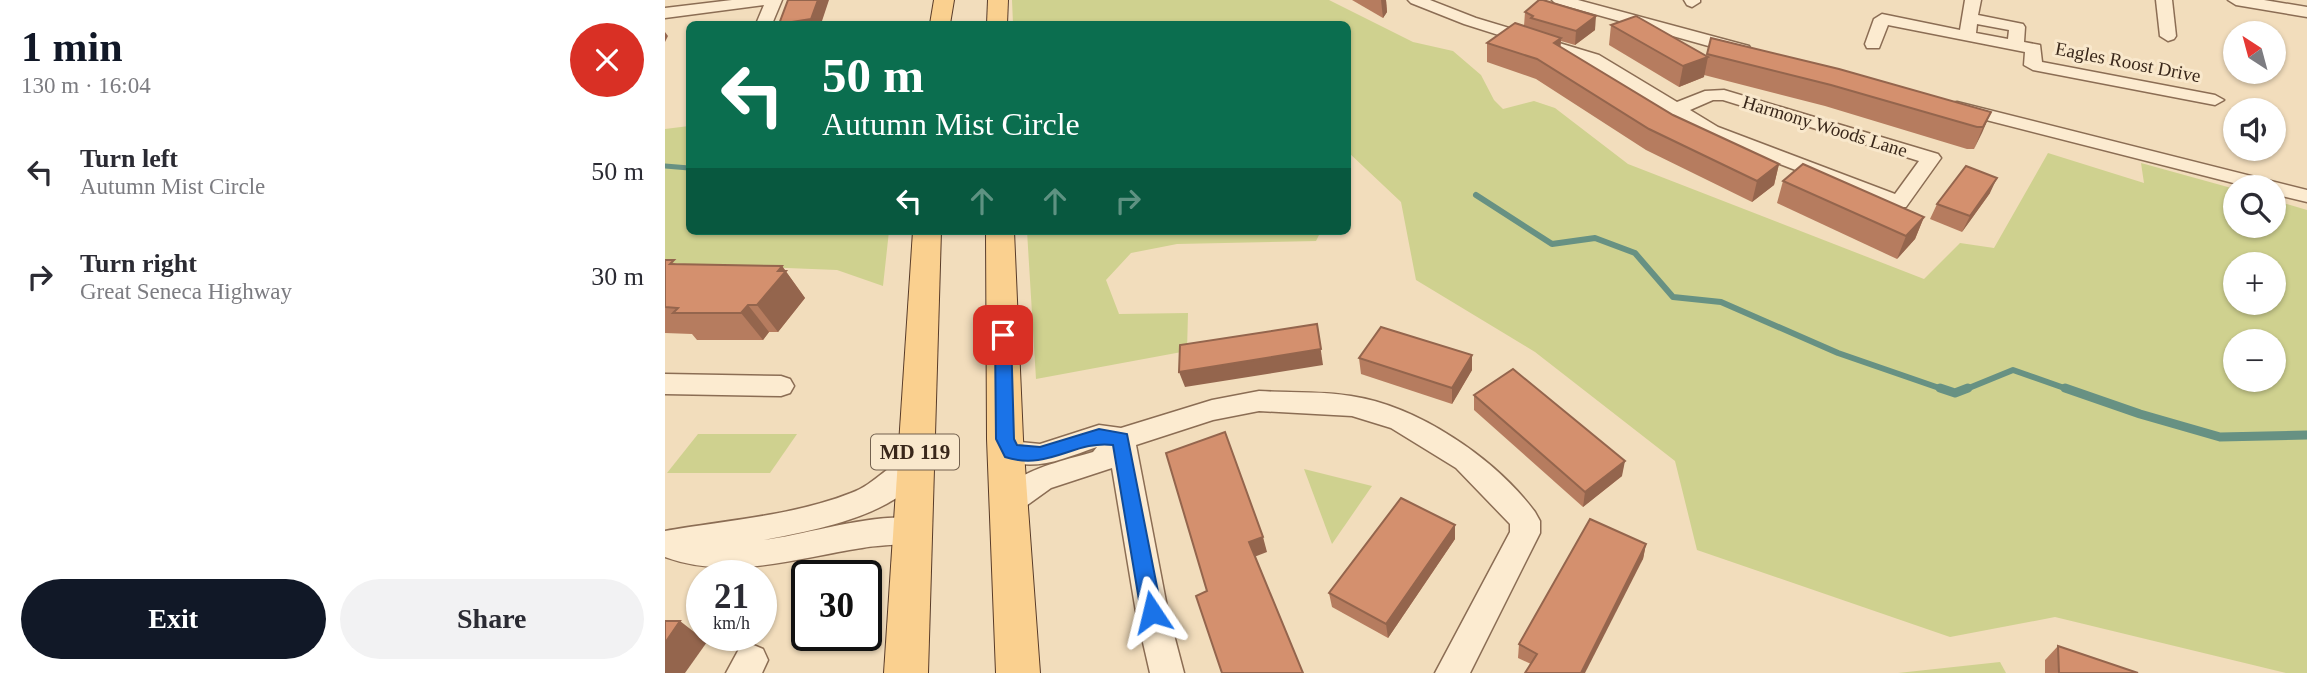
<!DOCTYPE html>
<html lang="en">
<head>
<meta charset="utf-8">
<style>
	body { margin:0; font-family:"Times New Roman",serif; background:#f2f2f3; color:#2b2b33; height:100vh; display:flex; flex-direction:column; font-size:26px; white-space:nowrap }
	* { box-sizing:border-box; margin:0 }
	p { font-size:23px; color:#7c7c81 }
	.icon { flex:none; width:38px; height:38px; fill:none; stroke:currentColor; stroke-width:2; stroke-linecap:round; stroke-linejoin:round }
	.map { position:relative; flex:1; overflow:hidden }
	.drawer { display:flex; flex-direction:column; background:#fff; width:665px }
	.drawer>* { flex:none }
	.hud { position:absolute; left:21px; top:21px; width:665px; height:214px; border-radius:10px; box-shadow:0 2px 5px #0004; background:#0b6e4f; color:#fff; overflow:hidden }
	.needle { width:46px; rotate:324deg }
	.controls { position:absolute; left:1558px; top:21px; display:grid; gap:14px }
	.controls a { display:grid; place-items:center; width:63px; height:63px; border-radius:50%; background:#fff; box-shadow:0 2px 5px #0004; font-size:35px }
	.speed { position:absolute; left:21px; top:560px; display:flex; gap:14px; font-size:35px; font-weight:700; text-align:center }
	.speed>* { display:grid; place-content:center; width:91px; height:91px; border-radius:50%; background:#fff; box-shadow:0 2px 5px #0004; line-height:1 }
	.speed small { font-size:18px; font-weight:400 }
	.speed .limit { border:4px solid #111; border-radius:10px; background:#fff; color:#111 }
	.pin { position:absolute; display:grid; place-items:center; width:60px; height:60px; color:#fff; margin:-30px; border-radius:14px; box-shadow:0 4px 10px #0006 }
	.me { position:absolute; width:77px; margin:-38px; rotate:350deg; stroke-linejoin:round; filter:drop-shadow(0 0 5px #0008) }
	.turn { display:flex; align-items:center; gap:24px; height:147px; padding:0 21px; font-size:32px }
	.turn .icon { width:91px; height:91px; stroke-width:2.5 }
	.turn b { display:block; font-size:49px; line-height:60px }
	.lanes { display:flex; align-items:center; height:66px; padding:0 21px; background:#0003; justify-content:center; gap:35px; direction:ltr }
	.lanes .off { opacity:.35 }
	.round { display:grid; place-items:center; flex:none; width:74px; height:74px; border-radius:37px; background:#f2f2f3 }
	.overview { display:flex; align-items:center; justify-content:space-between; height:119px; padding:0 21px }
	h1 { font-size:42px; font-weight:600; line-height:52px; color:#111827 }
	.button { display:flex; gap:14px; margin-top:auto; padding:14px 21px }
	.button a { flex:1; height:80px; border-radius:42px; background:#111827; color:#fff; font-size:28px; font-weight:600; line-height:80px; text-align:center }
	.button a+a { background:#f2f2f3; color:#2b2b33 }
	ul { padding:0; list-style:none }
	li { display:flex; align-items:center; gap:21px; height:105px; padding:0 21px }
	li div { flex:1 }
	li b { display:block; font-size:26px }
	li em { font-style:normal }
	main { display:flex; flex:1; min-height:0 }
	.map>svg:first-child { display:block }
</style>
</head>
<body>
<main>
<section class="drawer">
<div class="overview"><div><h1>1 min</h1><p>130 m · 16:04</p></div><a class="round" style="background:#d93025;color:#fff"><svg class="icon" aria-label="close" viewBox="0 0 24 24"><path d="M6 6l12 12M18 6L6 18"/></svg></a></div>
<ul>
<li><svg class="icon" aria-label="left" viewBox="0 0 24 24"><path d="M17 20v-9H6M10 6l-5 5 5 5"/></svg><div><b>Turn left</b><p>Autumn Mist Circle</p></div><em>50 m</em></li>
<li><svg class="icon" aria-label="right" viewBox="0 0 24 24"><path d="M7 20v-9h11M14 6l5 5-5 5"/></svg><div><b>Turn right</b><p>Great Seneca Highway</p></div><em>30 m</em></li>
</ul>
<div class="button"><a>Exit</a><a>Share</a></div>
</section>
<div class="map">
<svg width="1642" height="673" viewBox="0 0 1642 673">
	<rect width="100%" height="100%" fill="#f2ddbc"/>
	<!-- green -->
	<g fill="#cfd18f" fill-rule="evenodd">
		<path d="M347 0H664L748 42 788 51 816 75 829 100 838 109 869 101 890 108 963 164 1259 279 1295 243 1329 248 1383 153 1479 183 1476 163 1570 189V226H1608V200L1642 210V673H1621L1390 617 1285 637 1032 550 1010 461 870 352 751 280 736 202 683 152 682 24H348ZM1608 264V303H1570V264ZM1608 341V380H1570V341Z"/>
		<polygon points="24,126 24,231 224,231 218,286 172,270 0,263 0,129"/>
		<polygon points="362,231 656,231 651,241 512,244 466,253 441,280 454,314 523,313 522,351 371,379"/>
		<polygon points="33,434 132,434 105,473 2,473"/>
		<polygon points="639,469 707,486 667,544"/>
		<polygon points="1335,662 1341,673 1233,673"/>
	</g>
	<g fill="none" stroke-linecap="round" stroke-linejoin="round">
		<!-- stream-far2 -->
		<polyline stroke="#679183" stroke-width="5" points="0,166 24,168"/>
		<!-- stream-far1 -->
		<g stroke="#679183" stroke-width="6">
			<polyline points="811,195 887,244 930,238 970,253 1008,297 1056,302 1173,353 1280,390"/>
			<polyline points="1299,390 1348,370 1405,390"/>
		</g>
		<!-- stream -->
		<g stroke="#679183" stroke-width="9">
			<polyline points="1275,388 1290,393 1303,388"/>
			<polyline points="1400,388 1475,414 1555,437 1642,435"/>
		</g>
		<!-- minor casing -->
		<g stroke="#8b6d54" stroke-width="3">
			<g id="minor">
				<polygon points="67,0 117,0 107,24 91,24 99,5 0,18 0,8"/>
				<path d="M743 0H765L811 18 934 55 1012 102 1040 91 1059 90 1273 154 1276 158 1241 207H1227L1039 135 922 63 799 24 746 3ZM1048 100H1058L1254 161 1230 194 1053 127 1025 110Z"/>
				<polygon points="887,0 913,0 1084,46 1086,50 1084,54 1072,54 890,3"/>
				<polygon points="1019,0 1035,0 1035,2 1027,7 1022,5"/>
				<path d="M1300 0H1316L1313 15 1358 24 1360 27 1359 42 1375 45 1377 62 1550 95 1559 100 1550 105 1368 70 1359 65 1360 52 1223 25 1214 48H1202L1200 44 1209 19 1217 14 1295 30ZM1312 24 1344 30 1343 39 1311 33Z"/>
				<polygon points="1491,0 1507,0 1511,36 1509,39 1503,41 1495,36"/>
				<polygon points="1563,0 1599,0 1642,7 1642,17 1571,5"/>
				<polygon points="1292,102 1642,190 1642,202 1608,194 1608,187 1584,187 1286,111 1283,107 1286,103"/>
				<polygon points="0,374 116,376 125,379 129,386 125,393 116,396 0,394"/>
				<path d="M594 391C624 393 656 391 686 396 753 406 830 458 870 512L875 521V533L805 673H770L845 532V524L791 468 726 428 687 416 594 411 548 420 471 445 503 612 519 673H485L471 612 447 468 386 488 354 511 344 514 334 511 330 502C345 471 398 461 428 452L432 447C399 458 373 472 337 460L326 439 330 431 340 428 350 431 355 442 375 444 434 425 456 428 547 400Z"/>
				<path d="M250 453 260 456 264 464C238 515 150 530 99 540 141 535 223 508 261 521L265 530 261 539C240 546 218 544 197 548 131 558 66 581 0 557V531C61 520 128 516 186 493 211 484 226 461 250 453Z"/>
				<polygon points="86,644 98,649 103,660 97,673 61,673 74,649"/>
			</g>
		</g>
		<!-- major casing -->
		<g stroke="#583b29" stroke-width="2">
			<g id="major">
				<polygon points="269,0 289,0 285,24 265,24"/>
				<polygon points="323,0 343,0 342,24 322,24"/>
				<polygon points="248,231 276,231 263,673 219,673"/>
				<polygon points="321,231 349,231 358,439 375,673 331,673 322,439"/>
			</g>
		</g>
		<!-- minor -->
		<use href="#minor" fill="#fcebd0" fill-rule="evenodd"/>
		<!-- major -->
		<use href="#major" fill="#fad08f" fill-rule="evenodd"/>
	</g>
	<!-- wall -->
	<g fill="#b67c5f">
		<polygon points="687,0 721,0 722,12 718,18"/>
		<polygon points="860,12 930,30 910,45 896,41 895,47 1008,115 1114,164 1109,185 1087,202 981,150 871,79 822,62 822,43 859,26"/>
		<polygon points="946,25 1042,56 1046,38 1326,112 1309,149 1302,149 1160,106 1039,75 1039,77 1014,87 944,45"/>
		<polygon points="1118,181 1259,217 1250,239 1232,259 1112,203"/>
		<polygon points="1325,193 1297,232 1265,219 1272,204"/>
		<polygon points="0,260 12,264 117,266 140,298 113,332 104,332 98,340 32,340 27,334 0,333"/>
		<polygon points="807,355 807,370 787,404 696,374 694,358"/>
		<polygon points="809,395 957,476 918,507 809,410"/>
		<polygon points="790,525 790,539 723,638 667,607 664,593"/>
		<polygon points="981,544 978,559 866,664 853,658 854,644"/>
		<polygon points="1393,646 1473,673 1380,673 1380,660"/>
	</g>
	<!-- shaded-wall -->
	<g fill="#94654d">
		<polygon points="153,0 164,0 156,24 114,24"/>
		<polygon points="716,0 721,0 722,12 718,18"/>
		<polygon points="931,16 930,30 910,45 911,31"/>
		<polygon points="0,32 3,36 0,42"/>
		<polygon points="896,38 895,57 889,43"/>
		<polygon points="1043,57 1039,77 1014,87 1018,66"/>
		<polygon points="1326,112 1317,133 1309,149 1318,127"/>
		<polygon points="1114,164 1109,185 1087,202 1092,181"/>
		<polygon points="1332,178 1325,193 1297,232 1305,216"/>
		<polygon points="1259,217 1250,239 1232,259 1241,236"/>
		<polygon points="117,266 140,298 113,332 92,305"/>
		<polygon points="83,305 104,332 98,340 76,313"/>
		<polygon points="652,324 658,365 520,387 514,372"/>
		<polygon points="807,355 807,370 787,404 787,388"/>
		<polygon points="960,461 957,476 918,507 920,492"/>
		<polygon points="790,525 790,539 723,638 721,624"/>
		<polygon points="598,537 602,552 589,557 584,542"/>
		<polygon points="981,544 978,559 920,673 916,673"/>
		<polygon points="15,621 42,642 20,673 0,673 0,643"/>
	</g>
	<!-- building -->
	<g fill="#d4906e" stroke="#94654d" stroke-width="2">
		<polygon points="123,0 153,0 146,19 114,24"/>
		<polygon points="874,0 878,0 931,16 911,31 866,18 868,16 860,12"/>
		<polygon points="971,16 1043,57 1018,66 946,25"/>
		<polygon points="850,23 896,38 889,43 1008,115 1114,164 1092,181 984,129 872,59 822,43"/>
		<polygon points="1046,38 1174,69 1326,112 1318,127 1312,127 1166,85 1042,54"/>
		<polygon points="1138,164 1259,217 1241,236 1118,181"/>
		<polygon points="1301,166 1332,178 1305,216 1272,204"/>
		<polygon points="0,260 9,260 5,264 117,266 113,271 121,271 92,305 83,305 76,313 8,313 13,308 0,307"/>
		<polygon points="652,324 656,349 514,372 515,345"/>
		<polygon points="716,327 807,355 787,388 694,358"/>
		<polygon points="848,369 960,461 920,492 809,395"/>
		<polygon points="560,432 598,537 584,542 638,673 557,673 531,596 542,591 501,453"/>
		<polygon points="736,498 790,525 721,624 664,593"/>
		<polygon points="925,519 981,544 916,673 860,673 872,654 854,644"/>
		<polygon points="0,621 15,621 0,643"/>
		<polygon points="1393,646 1473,673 1394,673"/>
	</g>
	<!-- route -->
	<path fill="#1a73e8" stroke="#114b97" stroke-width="2" d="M338 329 346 335 349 439 352 445 375 447 434 429 462 434 497 612 494 618 487 621 480 618 476 612 448 445C409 440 384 471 340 457L331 439 330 335Z"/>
	<g text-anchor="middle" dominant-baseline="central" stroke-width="6" stroke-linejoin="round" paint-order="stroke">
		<!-- far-street labels -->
		<g font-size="19" fill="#39271a" stroke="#f9e8cc">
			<text transform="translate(1463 62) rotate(11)">Eagles Roost Drive</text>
			<text transform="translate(1160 126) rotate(17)">Harmony Woods Lane</text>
		</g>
		<!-- shield labels -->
		<rect fill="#f9e8cc" stroke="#73614f" stroke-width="2" x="206" y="434.5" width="88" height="35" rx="5"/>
		<g font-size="21" font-weight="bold" fill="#39271a">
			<text x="250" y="452">MD 119</text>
		</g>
	</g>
</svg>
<div class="controls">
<a><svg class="needle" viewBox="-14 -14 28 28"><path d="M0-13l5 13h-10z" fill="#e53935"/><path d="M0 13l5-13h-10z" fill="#7c7c81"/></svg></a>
<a><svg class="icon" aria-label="sound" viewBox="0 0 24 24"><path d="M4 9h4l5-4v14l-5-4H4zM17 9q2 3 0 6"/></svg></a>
<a><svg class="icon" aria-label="search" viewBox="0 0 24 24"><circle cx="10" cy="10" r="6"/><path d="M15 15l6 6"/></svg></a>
<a>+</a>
<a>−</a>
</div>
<div class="speed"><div>21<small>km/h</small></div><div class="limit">30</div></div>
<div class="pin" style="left:338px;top:335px;background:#d93025"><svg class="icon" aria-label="arrive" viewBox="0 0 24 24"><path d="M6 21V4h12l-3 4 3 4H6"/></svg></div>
<svg class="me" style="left:487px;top:612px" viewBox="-20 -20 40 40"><path d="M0-17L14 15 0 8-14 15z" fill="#1a73e8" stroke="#fff" stroke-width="4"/></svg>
<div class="hud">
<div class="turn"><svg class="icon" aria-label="left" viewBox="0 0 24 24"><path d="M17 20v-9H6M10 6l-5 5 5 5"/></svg><div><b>50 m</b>Autumn Mist Circle</div></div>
<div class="lanes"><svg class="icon" aria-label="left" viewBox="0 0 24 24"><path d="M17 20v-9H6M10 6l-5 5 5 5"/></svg><svg class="icon off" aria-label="ahead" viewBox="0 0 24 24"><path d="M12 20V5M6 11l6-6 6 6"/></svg><svg class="icon off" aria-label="ahead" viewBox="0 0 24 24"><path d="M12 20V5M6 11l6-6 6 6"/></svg><svg class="icon off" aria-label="right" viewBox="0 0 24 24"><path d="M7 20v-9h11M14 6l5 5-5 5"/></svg></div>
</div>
</div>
</main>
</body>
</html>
